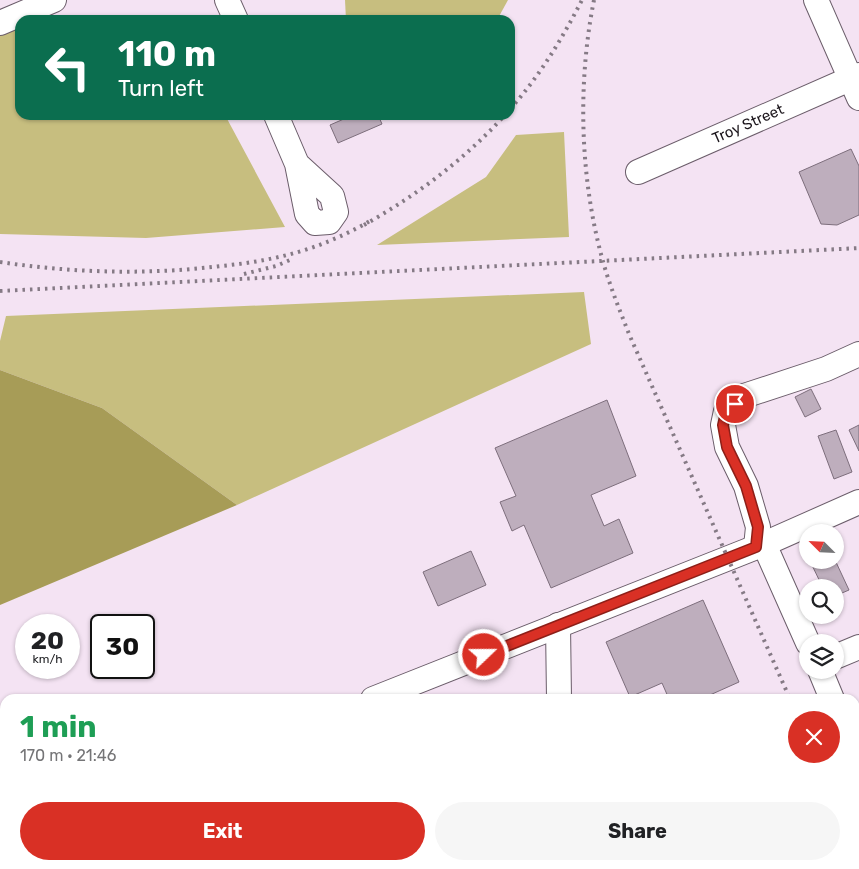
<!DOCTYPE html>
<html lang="en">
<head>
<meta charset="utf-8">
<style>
	body { margin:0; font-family:Rubik,sans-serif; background:#f6f6f6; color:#202124; height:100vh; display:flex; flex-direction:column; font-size:19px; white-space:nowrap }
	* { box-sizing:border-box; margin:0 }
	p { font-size:16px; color:#757577 }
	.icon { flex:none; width:28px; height:28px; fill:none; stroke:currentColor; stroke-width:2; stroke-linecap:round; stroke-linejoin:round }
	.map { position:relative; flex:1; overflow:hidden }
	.details { position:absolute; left:0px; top:694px; width:860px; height:176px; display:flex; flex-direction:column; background:#fff; border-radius:15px 15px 0 0; box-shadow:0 1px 4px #0004 }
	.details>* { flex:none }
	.hud { position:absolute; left:15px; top:15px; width:500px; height:105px; border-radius:15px; box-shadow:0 1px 4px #0004; background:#0b6e4f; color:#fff; overflow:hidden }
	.needle { width:32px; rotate:294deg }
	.fabs { position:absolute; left:799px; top:524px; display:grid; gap:10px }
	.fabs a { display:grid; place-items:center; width:45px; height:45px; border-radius:50%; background:#fff; box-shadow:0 1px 4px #0004; font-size:25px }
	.speed { position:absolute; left:15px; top:614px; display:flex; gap:10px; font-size:25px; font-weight:700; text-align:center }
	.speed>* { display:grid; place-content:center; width:65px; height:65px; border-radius:50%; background:#fff; box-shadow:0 1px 4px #0004; line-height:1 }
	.speed small { font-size:12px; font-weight:400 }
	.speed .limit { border:2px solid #111; border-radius:8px; background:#fff; color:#111 }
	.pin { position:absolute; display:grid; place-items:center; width:42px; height:42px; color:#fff; margin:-21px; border:2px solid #fff; border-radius:50%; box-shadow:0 1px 5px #0007 }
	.me { position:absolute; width:55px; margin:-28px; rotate:68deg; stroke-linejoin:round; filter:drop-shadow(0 0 4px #0008) }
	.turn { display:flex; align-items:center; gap:18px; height:105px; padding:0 20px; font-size:22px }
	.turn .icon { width:65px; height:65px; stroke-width:2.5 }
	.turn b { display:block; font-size:35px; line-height:42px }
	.round { display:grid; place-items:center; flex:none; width:52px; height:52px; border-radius:26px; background:#f6f6f6 }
	.summary { display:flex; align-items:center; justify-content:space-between; height:85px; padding:0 20px }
	h1 { font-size:30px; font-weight:700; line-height:38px; color:#1e9e55 }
	.cta { display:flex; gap:10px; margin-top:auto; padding:10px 20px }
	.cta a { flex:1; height:58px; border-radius:30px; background:#d93025; color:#fff; font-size:20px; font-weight:700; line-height:58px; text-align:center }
	.cta a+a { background:#f6f6f6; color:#202124 }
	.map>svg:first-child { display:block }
</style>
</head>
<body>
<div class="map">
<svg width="859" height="869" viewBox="0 0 859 869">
	<rect width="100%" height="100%" fill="#f4e3f3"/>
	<!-- green -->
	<g fill="#c7be7f">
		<polygon points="345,0 508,0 497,20 346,20"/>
		<polygon points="20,25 20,115 225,115 285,227 146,238 0,234 0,33"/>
		<polygon points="564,132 569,237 377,245 486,177 516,135"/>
		<polygon points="584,292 591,344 237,505 102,408 0,370 0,341 6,316"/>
	</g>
	<!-- water -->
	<polygon fill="#a79c57" points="0,370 102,408 237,505 0,605"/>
	<!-- building -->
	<g fill="#beaebd" stroke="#7d6e7c">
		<polygon points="353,115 378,115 382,124 338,143 330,125"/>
		<polygon points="851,149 859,166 859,215 837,225 821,224 799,172"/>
		<polygon points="811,389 821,409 805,417 795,397"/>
		<polygon points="607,400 636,476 591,495 604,526 619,519 633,553 551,588 524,525 512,531 500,502 516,496 495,448"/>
		<polygon points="859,425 859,451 849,430"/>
		<polygon points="836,430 852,472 834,479 818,436"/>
		<polygon points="471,551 486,585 438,606 423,572"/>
		<polygon points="813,560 835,560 849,590 835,596 835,588 823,588 810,561"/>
		<polygon points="703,600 739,682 701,699 669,699 662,683 630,697 606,642"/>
	</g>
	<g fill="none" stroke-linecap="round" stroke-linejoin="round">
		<!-- minor casing -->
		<g stroke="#6b5d6a" stroke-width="26">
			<g id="minor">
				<polyline points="227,0 236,20"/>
				<polyline points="816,0 859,98"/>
				<polyline points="0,23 54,0"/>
				<polyline points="276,115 297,164 307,214 315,223 329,222 336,212 332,196 297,164"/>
				<path id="s1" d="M638 172 859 75"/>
				<polyline points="764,544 808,643"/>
				<polyline points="756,547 758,527 746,486 727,447 723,425 726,411 744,396 826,369 859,354"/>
				<polyline points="558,625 559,699"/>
				<polyline points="835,657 859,647"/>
				<polyline points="820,670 832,699"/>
				<polyline points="373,699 764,544 859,502"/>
				<polyline points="855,751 859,760"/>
				<polyline points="602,865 603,869"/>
			</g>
		</g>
		<!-- minor -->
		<use href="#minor" stroke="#fff" stroke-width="24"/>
		<!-- rail -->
		<g stroke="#857a85" stroke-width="4" stroke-dasharray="2.5 5" stroke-linecap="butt">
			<path d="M594 0C577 85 580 182 604 265 611 289 620 311 629 334L790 699"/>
			<path d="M510 109C539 77 562 39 582 0"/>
			<path d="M364 225C417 195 464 160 505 115"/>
			<path d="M0 262C73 273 148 275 221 266 252 263 281 258 311 248 331 241 351 232 370 221"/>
			<polyline points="244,274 276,266 290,260"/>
			<polyline points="0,291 859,248"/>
			<polyline points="855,846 859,855"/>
		</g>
	</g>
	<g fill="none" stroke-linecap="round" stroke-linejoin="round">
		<!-- route casing -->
		<g stroke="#8d1f18" stroke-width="12">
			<polyline id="route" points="484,655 756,547 758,527 746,486 727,447 723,425 726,412 735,404"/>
		</g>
		<!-- route -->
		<use href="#route" stroke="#d93025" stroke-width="9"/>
	</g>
	<g text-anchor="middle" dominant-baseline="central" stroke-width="4.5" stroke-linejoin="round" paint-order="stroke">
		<!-- street labels -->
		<g font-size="15" fill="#1d171d" stroke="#fff">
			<text stroke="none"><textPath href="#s1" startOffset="120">Troy Street</textPath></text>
		</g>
	</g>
</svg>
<div class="fabs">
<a><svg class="needle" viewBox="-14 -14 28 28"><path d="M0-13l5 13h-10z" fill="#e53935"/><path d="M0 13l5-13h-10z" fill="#757577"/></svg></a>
<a><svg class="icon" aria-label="search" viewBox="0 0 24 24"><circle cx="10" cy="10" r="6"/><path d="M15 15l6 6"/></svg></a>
<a><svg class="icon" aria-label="layers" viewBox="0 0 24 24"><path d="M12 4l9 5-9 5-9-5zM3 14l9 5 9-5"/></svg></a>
</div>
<div class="speed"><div>20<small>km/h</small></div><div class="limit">30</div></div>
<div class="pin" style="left:735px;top:404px;background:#d93025"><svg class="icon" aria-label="arrive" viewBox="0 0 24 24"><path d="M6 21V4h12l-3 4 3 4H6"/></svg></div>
<svg class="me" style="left:484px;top:655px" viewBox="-20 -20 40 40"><circle r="17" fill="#d93025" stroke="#fff" stroke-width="3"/><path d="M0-11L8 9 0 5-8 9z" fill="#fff"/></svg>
<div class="hud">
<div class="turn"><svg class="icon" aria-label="left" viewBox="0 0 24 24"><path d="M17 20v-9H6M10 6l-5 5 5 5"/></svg><div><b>110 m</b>Turn left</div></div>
</div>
<section class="details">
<div class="summary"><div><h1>1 min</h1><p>170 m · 21:46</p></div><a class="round" style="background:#d93025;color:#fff"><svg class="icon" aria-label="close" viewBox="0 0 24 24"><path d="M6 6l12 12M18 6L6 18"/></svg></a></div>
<div class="cta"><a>Exit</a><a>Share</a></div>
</section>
</div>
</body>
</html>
